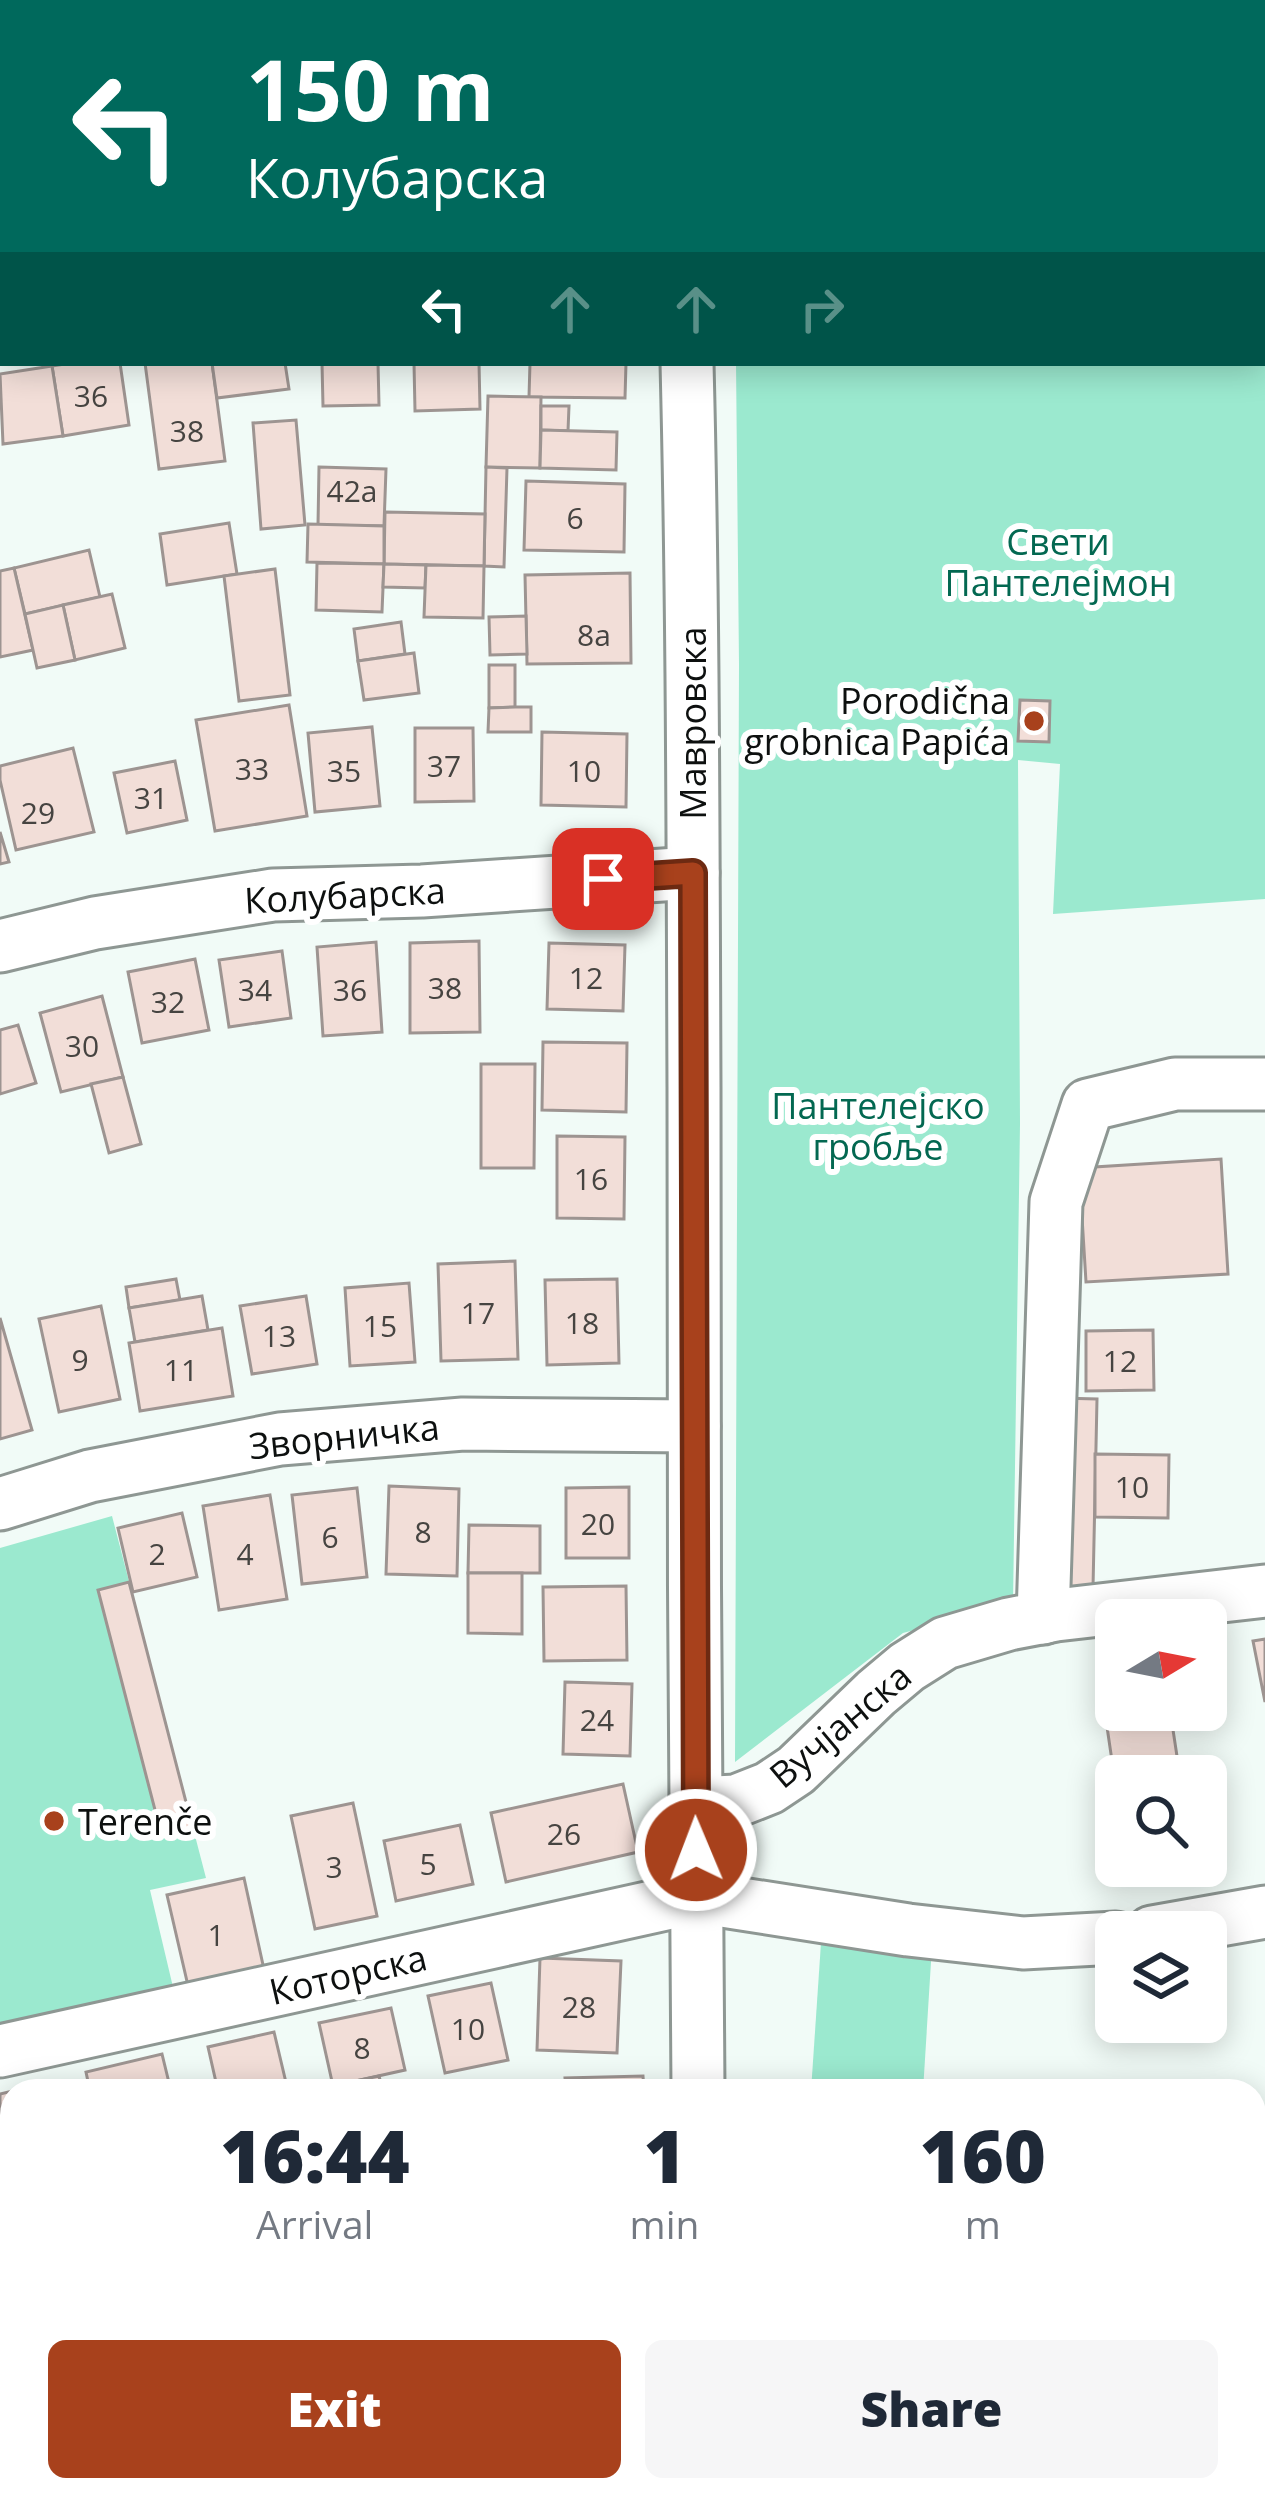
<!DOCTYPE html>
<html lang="en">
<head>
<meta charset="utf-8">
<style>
	body { margin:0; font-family:"Open Sans",sans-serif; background:#f6f6f7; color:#1f2937; height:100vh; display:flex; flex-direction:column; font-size:45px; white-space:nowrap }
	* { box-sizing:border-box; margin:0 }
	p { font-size:39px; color:#747a83 }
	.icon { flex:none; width:66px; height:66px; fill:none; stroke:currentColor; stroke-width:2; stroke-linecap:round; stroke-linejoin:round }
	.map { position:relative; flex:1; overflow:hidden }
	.details { position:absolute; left:0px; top:2079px; width:1266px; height:423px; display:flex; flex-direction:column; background:#fff; border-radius:36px 36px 0 0; box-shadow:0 6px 30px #0003 }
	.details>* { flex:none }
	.hud { position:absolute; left:0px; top:0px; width:1266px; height:366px; box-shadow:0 6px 30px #0003; background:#00695c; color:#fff; overflow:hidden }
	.needle { width:78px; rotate:80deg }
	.controls { position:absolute; left:1095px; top:1599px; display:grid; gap:24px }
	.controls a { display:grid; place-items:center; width:132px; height:132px; border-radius:18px; background:#fff; box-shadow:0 6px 30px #0003; font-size:60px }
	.pin { position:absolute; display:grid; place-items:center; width:102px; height:102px; color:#fff; margin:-51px; border-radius:24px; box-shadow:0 6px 18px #0006 }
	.me { position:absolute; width:132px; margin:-66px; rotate:359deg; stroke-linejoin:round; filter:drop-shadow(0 0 9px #0008) }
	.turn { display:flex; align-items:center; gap:42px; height:252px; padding:0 48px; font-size:54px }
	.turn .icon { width:156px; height:156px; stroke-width:2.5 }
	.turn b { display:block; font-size:84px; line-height:102px }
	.lanes { display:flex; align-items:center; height:114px; padding:0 48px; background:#0003; justify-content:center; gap:60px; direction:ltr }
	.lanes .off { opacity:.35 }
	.eta { display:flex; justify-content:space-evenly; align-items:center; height:204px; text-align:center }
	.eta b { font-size:72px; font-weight:800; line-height:84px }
	.action { display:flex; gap:24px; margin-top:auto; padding:24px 48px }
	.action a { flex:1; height:138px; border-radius:18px; background:#a8411c; color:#fff; font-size:48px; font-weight:800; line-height:138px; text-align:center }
	.action a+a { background:#f6f6f7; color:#1f2937 }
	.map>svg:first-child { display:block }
</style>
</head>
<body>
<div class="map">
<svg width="1265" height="2500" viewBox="0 0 1265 2500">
	<rect width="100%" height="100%" fill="#f1fbf7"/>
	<!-- green -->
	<g fill="#9be9cf">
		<polygon points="726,0 1265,0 1265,899 1053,914 1060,764 1018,760 1020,1124 1013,1604 903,1633 735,1762 739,664 736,363 1263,363 1263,3 726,3"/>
		<polygon points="112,1516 206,1878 150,1890 177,2004 0,2046 0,1548"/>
		<polygon points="822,1928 932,1946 923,2091 811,2091"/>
	</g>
	<!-- building -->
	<g fill="#f2ded8" stroke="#9d9491" stroke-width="3">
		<polygon points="183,0 275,0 261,3 183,3"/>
		<rect x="439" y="0" width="53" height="3"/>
		<polygon points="527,0 614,0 614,3 526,3"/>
		<polygon points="3,63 3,115 0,115 0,64"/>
		<polygon points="3,165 3,243 0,244 0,166"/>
		<polygon points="71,363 120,363 129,425 63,436 52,366"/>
		<polygon points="145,363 212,363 225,461 159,469"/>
		<polygon points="212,363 285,363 289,389 217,398"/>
		<polygon points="322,363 378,363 379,405 323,406"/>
		<polygon points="414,363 479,363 480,409 415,411"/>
		<polygon points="530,363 626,363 625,398 529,397"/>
		<polygon points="52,366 63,436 3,444 0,374"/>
		<polygon points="488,396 541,397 540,468 486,467"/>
		<polygon points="541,406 569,406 568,431 541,430"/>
		<polygon points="296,420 305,525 261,529 253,423"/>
		<polygon points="541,430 617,432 616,470 540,468"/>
		<polygon points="319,467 386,469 384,526 318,525"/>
		<polygon points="486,467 507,468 504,567 484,566"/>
		<polygon points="526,481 625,484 624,552 524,550"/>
		<polygon points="385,512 485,514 484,566 384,564"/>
		<polygon points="229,523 237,574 167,585 160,534"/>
		<polygon points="308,524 384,526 384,564 307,562"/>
		<polygon points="89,550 100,597 25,614 14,568"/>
		<polygon points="317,563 384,564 382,612 316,610"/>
		<polygon points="384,564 426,565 425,588 383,587"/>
		<polygon points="426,565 484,566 483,618 424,617"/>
		<polygon points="14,568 33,650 0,657 0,571"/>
		<polygon points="275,569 290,695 239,701 224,576"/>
		<polygon points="630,573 631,663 527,664 525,575"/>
		<polygon points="112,594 125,648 75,660 63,605"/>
		<polygon points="63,605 75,660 37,668 25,614"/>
		<polygon points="526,616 527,654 490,655 489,617"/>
		<polygon points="401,622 405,654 358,661 354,629"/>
		<polygon points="414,653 419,693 364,700 358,661"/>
		<polygon points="489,665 515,665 515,707 489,708"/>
		<polygon points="1020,700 1050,701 1049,742 1018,741"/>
		<polygon points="289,705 307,816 215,831 196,720"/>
		<polygon points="515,707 531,707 531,732 488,732 489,708"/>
		<polygon points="372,727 380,806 315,812 308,733"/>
		<polygon points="415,728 473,728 474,801 415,802"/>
		<polygon points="542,732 627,734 626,807 541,805"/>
		<polygon points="73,748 94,832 16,850 0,780 0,766"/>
		<polygon points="175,761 187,820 127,833 114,773"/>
		<polygon points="0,832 9,862 0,864"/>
		<polygon points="479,941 480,1032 410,1033 410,943"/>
		<polygon points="376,942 382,1032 323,1036 317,947"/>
		<polygon points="549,943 625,945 623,1011 547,1009"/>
		<polygon points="282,951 291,1018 229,1027 219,960"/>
		<polygon points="195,959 209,1030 142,1043 128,972"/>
		<polygon points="102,996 123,1077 61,1092 40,1013"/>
		<polygon points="18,1025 36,1083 0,1094 0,1030"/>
		<polygon points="543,1042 627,1043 626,1112 542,1110"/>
		<polygon points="481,1064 535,1064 534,1168 481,1168"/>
		<polygon points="123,1077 141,1144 109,1153 91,1084"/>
		<polygon points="557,1136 625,1137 624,1219 557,1218"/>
		<polygon points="1221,1159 1228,1274 1086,1282 1079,1168"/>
		<polygon points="515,1261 518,1359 441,1361 438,1264"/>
		<polygon points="176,1279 180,1300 129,1308 126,1287"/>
		<polygon points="617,1279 619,1363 547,1365 545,1280"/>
		<polygon points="409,1283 415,1362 350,1366 345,1288"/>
		<polygon points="202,1296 208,1330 135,1342 129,1308"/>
		<polygon points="306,1296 317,1364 252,1374 240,1306"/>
		<polygon points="101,1306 120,1399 59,1412 39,1319"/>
		<polygon points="0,1318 32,1430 0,1439"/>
		<polygon points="222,1328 233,1396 140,1411 129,1343"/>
		<polygon points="1153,1330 1154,1390 1086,1391 1086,1331"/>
		<polygon points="1059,1398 1097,1399 1093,1588 1056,1588"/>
		<polygon points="1095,1454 1169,1455 1168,1518 1095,1517"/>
		<polygon points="389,1486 459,1489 457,1576 386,1574"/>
		<polygon points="629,1487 629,1558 566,1558 566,1488"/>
		<polygon points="357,1488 367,1577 302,1584 292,1495"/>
		<polygon points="270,1495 287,1599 219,1610 203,1506"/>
		<polygon points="182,1513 197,1577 133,1592 118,1528"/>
		<polygon points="469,1525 540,1526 540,1573 468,1573"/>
		<polygon points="468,1573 522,1573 522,1634 468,1633"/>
		<polygon points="129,1582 193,1829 162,1837 98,1590"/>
		<polygon points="626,1586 627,1660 544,1661 543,1587"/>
		<polygon points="1265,1639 1265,1702 1253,1641"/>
		<polygon points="565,1682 632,1684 630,1756 563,1754"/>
		<polygon points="1170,1710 1180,1776 1116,1776 1116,1788 1106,1720"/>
		<polygon points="623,1784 638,1852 506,1882 491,1813"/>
		<polygon points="353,1803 377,1916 315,1929 291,1816"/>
		<polygon points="460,1825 473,1884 396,1901 384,1841"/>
		<polygon points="1128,1866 1193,1866 1193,1869 1129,1878"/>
		<polygon points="244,1878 265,1974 189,1990 167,1895"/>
		<polygon points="540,1958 621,1961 617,2053 537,2050"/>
		<polygon points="491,1983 508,2060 445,2073 428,1996"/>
		<polygon points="391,2008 405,2070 333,2086 319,2023"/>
		<polygon points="274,2032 288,2091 218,2091 208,2047"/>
		<polygon points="162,2054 171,2091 90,2091 86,2072"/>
		<polygon points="379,2076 383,2091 338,2091 337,2085"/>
		<polygon points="643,2076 644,2091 566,2091 565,2078"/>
		<polygon points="45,2083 47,2091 12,2091 12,2230 5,2232 0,2212 0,2094"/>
		<polygon points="12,2310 12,2362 0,2365 0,2312"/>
		<polygon points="12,2477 12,2490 67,2490 68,2500 5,2500 1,2478"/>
		<polygon points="118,2490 182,2490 184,2500 120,2500"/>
		<polygon points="205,2490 266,2490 260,2500 221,2500"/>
		<polygon points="417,2490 475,2490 476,2500 418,2500"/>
		<rect x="531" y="2494" width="84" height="6"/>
	</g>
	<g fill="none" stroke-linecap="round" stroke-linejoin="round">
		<!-- street casing -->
		<g stroke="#8e9793" stroke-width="57">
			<g id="street">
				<polyline points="677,0 677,3"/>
				<polyline points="0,320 3,319"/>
				<path d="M687 363C693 604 693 845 694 1087 694 1422 694 1756 698 2091"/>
				<polyline points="0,946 95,923 273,895 422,891 693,873"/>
				<polyline points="0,1504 90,1476 280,1439 463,1424 694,1426"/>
				<polyline points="1043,1618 1056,1202 1088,1105 1175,1084 1265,1084"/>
				<polyline points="695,1803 736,1801 769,1788 796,1770 876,1693 907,1667 945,1643 1009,1624 1056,1615 1265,1591"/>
				<polyline points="1152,1932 1265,1912"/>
				<polyline points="0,2051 697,1897 908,1930 1023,1943 1116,1938"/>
				<polyline points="0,2437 12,2435"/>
				<polyline points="300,2490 301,2500"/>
				<polyline points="700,2500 700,2490"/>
			</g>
		</g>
		<!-- street -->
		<use href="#street" stroke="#fff" stroke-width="51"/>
	</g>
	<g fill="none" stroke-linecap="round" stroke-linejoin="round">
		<!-- route casing -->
		<g stroke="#6d2a12" stroke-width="30">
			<polyline id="route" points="603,879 693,873 696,1850"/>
		</g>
		<!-- route -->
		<use href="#route" stroke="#a8411c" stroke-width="21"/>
	</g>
	<!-- markers -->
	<g fill="#a8411c" stroke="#fff" stroke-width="4.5">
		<circle cx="1034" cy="721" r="12"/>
		<circle cx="54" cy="1821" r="12"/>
	</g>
	<g text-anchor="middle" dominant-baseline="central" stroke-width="12" stroke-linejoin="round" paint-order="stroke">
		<!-- number labels -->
		<g font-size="30" fill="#464441">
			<text x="91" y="395">36</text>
			<text x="187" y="430">38</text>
			<text x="352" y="490">42a</text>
			<text x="575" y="517">6</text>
			<text x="594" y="634">8a</text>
			<text x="444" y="765">37</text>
			<text x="252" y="768">33</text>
			<text x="344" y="770">35</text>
			<text x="584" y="770">10</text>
			<text x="151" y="797">31</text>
			<text x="38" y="812">29</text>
			<text x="586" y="977">12</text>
			<text x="445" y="987">38</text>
			<text x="255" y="989">34</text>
			<text x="350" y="989">36</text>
			<text x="168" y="1001">32</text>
			<text x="82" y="1045">30</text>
			<text x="591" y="1178">16</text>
			<text x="478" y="1312">17</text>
			<text x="582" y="1322">18</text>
			<text x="380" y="1325">15</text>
			<text x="279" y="1335">13</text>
			<text x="80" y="1359">9</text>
			<text x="1120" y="1360">12</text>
			<text x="181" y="1369">11</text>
			<text x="1132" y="1486">10</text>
			<text x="598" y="1523">20</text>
			<text x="423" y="1531">8</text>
			<text x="330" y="1536">6</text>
			<text x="157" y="1553">2</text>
			<text x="245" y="1553">4</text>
			<text x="597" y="1719">24</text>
			<text x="564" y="1833">26</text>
			<text x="428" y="1863">5</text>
			<text x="334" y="1866">3</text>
			<text x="216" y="1934">1</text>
			<text x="579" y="2006">28</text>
			<text x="468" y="2028">10</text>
			<text x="362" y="2047">8</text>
		</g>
		<!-- park labels -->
		<g font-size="36" fill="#036851" stroke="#fff">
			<text x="1058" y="541">Свети<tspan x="1058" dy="41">Пантелејмон</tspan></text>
			<text x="878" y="1105">Пантелејско<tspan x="878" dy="41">гробље</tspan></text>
		</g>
		<!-- poi labels -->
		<g font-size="36" fill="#0d100f" stroke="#fff" text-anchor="end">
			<text x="1010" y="700">Porodična<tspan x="1010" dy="41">grobnica Papića</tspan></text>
			<text x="78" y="1821" text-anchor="start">Terenče</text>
		</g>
		<!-- street labels -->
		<g font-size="36" fill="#0d100f" stroke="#fff">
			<text transform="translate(692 723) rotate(-90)">Мавровска</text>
			<text transform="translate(345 895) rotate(-3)">Колубарска</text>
			<text transform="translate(344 1436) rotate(-6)">Зворничка</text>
			<text transform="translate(840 1725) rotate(-40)">Вучјанска</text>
			<text transform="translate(348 1974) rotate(-13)">Которска</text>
		</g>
	</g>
</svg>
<div class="controls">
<a><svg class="needle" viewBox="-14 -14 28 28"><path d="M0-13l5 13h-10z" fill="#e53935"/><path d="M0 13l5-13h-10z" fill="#747a83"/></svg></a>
<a><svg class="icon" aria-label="search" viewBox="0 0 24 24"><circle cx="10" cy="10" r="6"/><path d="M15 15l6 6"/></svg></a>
<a><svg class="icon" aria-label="layers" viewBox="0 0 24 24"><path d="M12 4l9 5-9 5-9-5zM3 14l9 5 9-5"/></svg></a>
</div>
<div class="pin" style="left:603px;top:879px;background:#d93025"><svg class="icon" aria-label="arrive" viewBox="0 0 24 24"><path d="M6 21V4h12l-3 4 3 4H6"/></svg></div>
<svg class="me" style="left:696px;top:1850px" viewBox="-20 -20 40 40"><circle r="17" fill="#a8411c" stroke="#fff" stroke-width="3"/><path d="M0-11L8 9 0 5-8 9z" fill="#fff"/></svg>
<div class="hud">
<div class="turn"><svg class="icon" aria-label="left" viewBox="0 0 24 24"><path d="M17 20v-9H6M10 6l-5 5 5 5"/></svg><div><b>150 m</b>Колубарска</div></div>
<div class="lanes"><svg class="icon" aria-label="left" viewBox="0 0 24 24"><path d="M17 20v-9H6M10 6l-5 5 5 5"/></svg><svg class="icon off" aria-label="ahead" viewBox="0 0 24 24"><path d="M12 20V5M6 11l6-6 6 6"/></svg><svg class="icon off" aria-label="ahead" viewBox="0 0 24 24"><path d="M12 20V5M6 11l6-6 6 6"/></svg><svg class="icon off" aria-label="right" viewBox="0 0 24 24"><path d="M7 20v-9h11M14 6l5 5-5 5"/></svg></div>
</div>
<section class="details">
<div class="eta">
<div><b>16:44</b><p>Arrival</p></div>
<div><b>1</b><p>min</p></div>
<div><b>160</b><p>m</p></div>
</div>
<div class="action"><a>Exit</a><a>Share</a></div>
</section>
</div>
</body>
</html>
